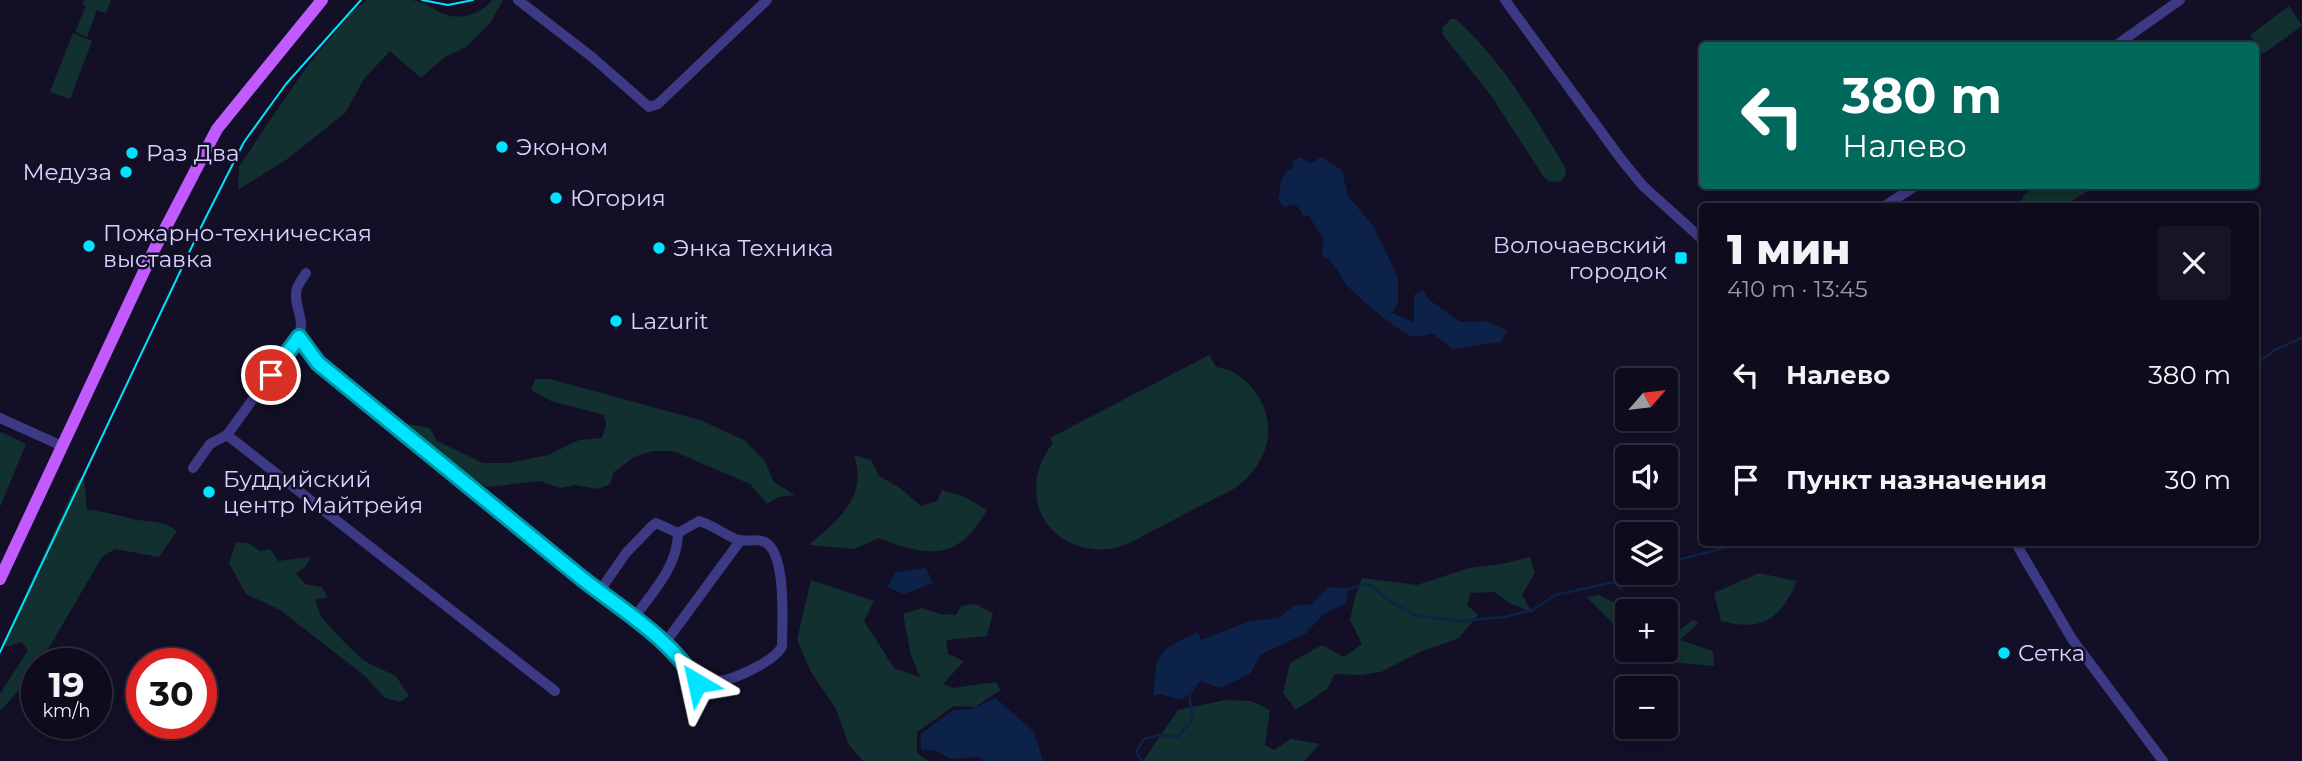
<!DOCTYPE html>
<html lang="ru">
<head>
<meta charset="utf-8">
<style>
	body { margin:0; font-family:Montserrat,sans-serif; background:#171425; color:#f1f3f6; height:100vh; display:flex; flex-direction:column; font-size:26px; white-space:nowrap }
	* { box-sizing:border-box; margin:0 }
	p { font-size:23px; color:#9b9ba3 }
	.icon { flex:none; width:38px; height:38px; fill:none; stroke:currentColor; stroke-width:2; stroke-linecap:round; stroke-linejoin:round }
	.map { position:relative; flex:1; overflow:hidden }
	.sheet { position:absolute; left:1699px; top:203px; width:560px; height:343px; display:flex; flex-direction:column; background:#0e0b1c; border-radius:7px; box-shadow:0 4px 10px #0003,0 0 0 2px #2e2b3b }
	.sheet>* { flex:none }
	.top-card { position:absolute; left:1699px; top:42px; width:560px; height:147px; border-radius:7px; box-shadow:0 4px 10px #0003,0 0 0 2px #2e2b3b; background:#00695c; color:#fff; overflow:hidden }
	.needle { width:46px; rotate:62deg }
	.tools { position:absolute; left:1615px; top:368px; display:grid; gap:14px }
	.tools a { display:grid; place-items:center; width:63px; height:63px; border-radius:7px; background:#0e0b1c; box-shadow:0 4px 10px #0003,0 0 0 2px #2e2b3b; font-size:35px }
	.speed { position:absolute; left:21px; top:648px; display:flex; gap:14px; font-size:35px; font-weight:700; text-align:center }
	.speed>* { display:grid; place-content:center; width:91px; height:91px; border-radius:50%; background:#0e0b1c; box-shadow:0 4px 10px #0003,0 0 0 2px #2e2b3b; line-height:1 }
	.speed small { font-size:18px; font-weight:400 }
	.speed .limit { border:10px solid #d22; background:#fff; color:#111 }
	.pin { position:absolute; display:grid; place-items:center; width:60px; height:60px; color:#fff; margin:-30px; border:4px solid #fff; border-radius:50%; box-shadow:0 2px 7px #0007 }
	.me { position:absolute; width:77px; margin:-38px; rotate:324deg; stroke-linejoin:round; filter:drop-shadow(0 0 5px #0008) }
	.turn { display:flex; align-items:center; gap:24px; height:147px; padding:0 28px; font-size:32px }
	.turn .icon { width:91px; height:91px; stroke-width:2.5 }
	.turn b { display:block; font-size:49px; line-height:60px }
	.round { display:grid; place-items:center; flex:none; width:74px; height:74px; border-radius:7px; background:#171425 }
	.summary { display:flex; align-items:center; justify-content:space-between; height:119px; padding:0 28px }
	h1 { font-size:42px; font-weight:800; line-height:52px }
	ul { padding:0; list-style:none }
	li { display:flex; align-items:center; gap:21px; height:105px; padding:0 28px }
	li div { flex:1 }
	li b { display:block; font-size:26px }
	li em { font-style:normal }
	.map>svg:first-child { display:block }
</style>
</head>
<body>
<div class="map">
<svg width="2302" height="761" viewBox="0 0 2302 761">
	<rect width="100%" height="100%" fill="#130f26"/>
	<!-- green -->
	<g fill="#12302f">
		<polygon points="84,0 111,0 106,13 97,10 87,37 75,32 86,6 82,4"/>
		<path d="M366 0C381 0 396 0 411 0 425 1 434 11 447 15 462 20 483 13 492 0H503L490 23 466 47 445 57 421 78 390 51 364 79 345 113 286 160 238 190 239 167 272 117 306 68 347 17Z"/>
		<polygon points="2289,6 2302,26 2263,54 2250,35"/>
		<path d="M1451 19H1456C1503 62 1532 113 1565 167L1566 175 1560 182 1548 181 1543 176 1492 97 1443 35 1442 28Z"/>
		<polygon points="73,33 92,41 70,99 50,92"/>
		<polygon points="2037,186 2084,186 2088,191 2063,206 2024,206 2021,202 2024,195"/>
		<path d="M1209 355 1216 367C1232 369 1243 377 1253 389 1280 423 1269 462 1237 487 1210 501 1183 515 1156 529 1145 534 1134 542 1122 546 1090 557 1050 542 1039 508 1032 484 1038 462 1053 443L1050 438Z"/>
		<polygon points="535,379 550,379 700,420 744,440 764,460 774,482 795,495 778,497 767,504 750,484 673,451 652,451 634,457 614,472 610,484 598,489 575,485 560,488 540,481 487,487 444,461 402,429 406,424 430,428 437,441 483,463 508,463 548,455 579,440 602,438 606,424 604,415 551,401 531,390"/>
		<polygon points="1,432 26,444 0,507 0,433"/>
		<path d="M854 455 871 460 879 476 900 488 921 506 937 501 942 490 963 496 987 510C958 562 928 557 879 538L854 549 809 545C838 519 868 499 854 455Z"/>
		<path d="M84 476 87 510C103 511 117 515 133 519 153 523 159 519 177 531L159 557 115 549 102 557 40 663H37L35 673 0 711V694L28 650 21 642 10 646 2 645 78 480Z"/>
		<polygon points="236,542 248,543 260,551 270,549 278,561 311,557 305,567 296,573 305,584 322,587 328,598 315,599 321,617 346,644 364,661 396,676 409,696 400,702 385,698 365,676 280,610 246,594 229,563"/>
		<polygon points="1530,557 1535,573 1522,595 1532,612 1511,604 1494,592 1471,593 1467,605 1478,615 1459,638 1420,652 1381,672 1360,675 1335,674 1327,689 1296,710 1283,693 1290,663 1322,645 1344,657 1362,644 1350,620 1355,597 1362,578 1417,585 1469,568 1507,563"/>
		<path d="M1759 573 1796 581C1795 589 1790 595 1786 602 1770 627 1748 628 1721 621L1714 593Z"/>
		<polygon points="811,580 874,601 864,621 894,668 920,677 911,655 903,614 922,608 940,614 956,615 961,606 975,604 993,613 987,636 946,640 948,654 964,661 943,684 953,688 996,682 1001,690 975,707 954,706 917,732 917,753 929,761 863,761 849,745 836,709 811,672 797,640"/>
		<polygon points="1599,595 1630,611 1628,611 1627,638 1587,597"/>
		<polygon points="1693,620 1698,623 1680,640 1713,651 1714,666 1657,661 1642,649 1666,649 1666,635 1675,633"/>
		<polygon points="1225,700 1251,701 1270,710 1265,745 1274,750 1291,739 1320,744 1304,761 1143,761 1178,710"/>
	</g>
	<!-- water -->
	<g fill="#0c2248">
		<path d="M1300 157 1310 163 1322 157 1342 170 1348 196 1374 227 1398 278V303L1392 313 1414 323V295L1423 290 1428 299 1460 322 1487 321 1507 331 1501 342 1452 349 1432 333C1425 335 1417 338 1411 336 1402 334 1353 294 1346 284 1336 270 1338 266 1322 255 1327 232 1317 235 1310 216L1303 215 1298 207 1290 204 1285 208 1278 200C1282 186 1278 176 1292 168L1293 161Z"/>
		<polygon points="926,568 933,583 904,594 887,587 896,572"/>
		<path d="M1329 587 1348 589 1346 603 1324 614 1305 634 1261 654 1250 674 1220 688 1200 681 1182 700 1160 694 1154 696C1155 651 1160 650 1198 632L1201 640 1250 621 1278 618 1294 606 1312 604Z"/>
		<polygon points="996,698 1034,732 1043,761 982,761 980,757 951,759 936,751 921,749 921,734 953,710 972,709"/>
	</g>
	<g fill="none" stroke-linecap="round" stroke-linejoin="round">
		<!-- stream -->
		<g stroke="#0c2248" stroke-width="2.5">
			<polyline points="2256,364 2275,350 2302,338"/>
			<polyline points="1666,563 1748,542"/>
			<polyline points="1346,589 1369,584 1391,602 1415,615 1459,621 1505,617 1533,610 1555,595 1614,582 1620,589 1629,580 1630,572"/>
			<polyline points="1142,761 1136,752 1144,739 1160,735 1177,737 1193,720 1189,695 1195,686"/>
		</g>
		<!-- minor -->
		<g stroke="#3d3a85" stroke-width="10">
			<polyline points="518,0 592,57 649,107 658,104 767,0"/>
			<polyline points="1505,0 1621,159 1643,186 1703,240"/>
			<polyline points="2115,46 2180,0"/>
			<polyline points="1885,206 1915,186"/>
			<path d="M306 273C303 278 299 283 297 288 292 306 307 319 298 337L318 363C405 434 492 505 579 576 620 609 669 637 697 683 706 682 716 682 725 680 741 676 776 660 782 646 782 623 787 554 765 542 756 538 747 542 738 540 725 535 713 525 699 521L678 533 656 523 651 527 626 553 599 592"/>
			<polyline points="0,418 62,446"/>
			<polyline points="227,435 555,691"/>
			<polyline points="193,468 210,444 227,435 298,337"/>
			<polyline points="2015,542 2072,639 2163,761"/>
			<path d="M633 619C652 593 678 566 678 533"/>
			<polyline points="665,643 740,541"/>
		</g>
		<!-- major -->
		<polyline stroke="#c25bff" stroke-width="12" points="0,579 153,252 217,129 322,0"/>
		<!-- tram -->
		<g stroke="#00e5ff" stroke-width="2">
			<polyline points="422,0 448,5 473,0"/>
			<polyline points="0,652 205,219 244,142 286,84 361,0"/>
		</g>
	</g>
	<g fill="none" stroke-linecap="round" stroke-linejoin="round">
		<!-- route casing -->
		<g stroke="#0095a6" stroke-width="18">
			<path id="route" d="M271 375 299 337 318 363C405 434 492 505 579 576 620 609 670 637 697 683"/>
		</g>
		<!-- route -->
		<use href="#route" stroke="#00e5ff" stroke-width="12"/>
	</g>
	<!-- markers -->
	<g fill="#00e5ff" stroke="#130f26" stroke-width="2.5">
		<circle cx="502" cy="147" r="7"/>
		<circle cx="132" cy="153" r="7"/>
		<circle cx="126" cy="172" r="7"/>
		<circle cx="556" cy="198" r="7"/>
		<circle cx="89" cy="246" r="7"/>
		<circle cx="659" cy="248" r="7"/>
		<rect x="1674" y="251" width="14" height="14" rx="3.5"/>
		<circle cx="616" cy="321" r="7"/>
		<circle cx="209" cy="492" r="7"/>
		<circle cx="2004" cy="653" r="7"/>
	</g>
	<g text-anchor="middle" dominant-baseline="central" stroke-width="5" stroke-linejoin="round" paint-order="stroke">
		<!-- poi labels -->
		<g font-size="23" fill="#d9d4ff" stroke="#130f26" text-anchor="start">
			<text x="516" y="147">Эконом</text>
			<text x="146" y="153">Раз Два</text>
			<text x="112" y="172" text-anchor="end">Медуза</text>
			<text x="570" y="198">Югория</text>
			<text x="103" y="233">Пожарно-техническая<tspan x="103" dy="26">выставка</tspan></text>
			<text x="1667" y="245" text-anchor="end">Волочаевский<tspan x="1667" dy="26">городок</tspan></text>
			<text x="673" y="248">Энка Техника</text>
			<text x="630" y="321">Lazurit</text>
			<text x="223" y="479">Буддийский<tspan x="223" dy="26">центр Майтрейя</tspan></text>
			<text x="2018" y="653">Сетка</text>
		</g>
	</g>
</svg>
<div class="tools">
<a><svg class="needle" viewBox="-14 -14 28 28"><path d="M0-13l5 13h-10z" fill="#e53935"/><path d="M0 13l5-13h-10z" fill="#9b9ba3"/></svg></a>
<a><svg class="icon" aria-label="sound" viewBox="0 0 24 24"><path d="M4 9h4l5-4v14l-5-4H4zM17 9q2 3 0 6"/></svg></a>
<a><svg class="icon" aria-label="layers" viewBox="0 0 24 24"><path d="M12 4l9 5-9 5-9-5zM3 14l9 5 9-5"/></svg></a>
<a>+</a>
<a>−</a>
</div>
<div class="speed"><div>19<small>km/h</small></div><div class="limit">30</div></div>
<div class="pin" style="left:271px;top:375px;background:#d93025"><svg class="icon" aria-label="arrive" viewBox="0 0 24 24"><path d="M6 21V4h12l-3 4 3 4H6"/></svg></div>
<svg class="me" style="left:697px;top:683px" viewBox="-20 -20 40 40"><path d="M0-17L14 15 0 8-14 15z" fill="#00e5ff" stroke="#fff" stroke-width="4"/></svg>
<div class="top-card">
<div class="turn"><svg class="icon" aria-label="left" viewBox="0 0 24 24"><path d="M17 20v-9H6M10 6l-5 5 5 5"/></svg><div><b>380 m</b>Налево</div></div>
</div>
<section class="sheet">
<div class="summary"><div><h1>1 мин</h1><p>410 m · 13:45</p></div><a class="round"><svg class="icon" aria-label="close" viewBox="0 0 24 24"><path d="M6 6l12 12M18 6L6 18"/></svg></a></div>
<ul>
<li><svg class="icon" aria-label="left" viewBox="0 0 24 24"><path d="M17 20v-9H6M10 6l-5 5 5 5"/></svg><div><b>Налево</b></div><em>380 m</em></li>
<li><svg class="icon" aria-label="arrive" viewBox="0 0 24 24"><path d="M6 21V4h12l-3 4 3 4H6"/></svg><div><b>Пункт назначения</b></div><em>30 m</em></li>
</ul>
</section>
</div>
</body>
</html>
